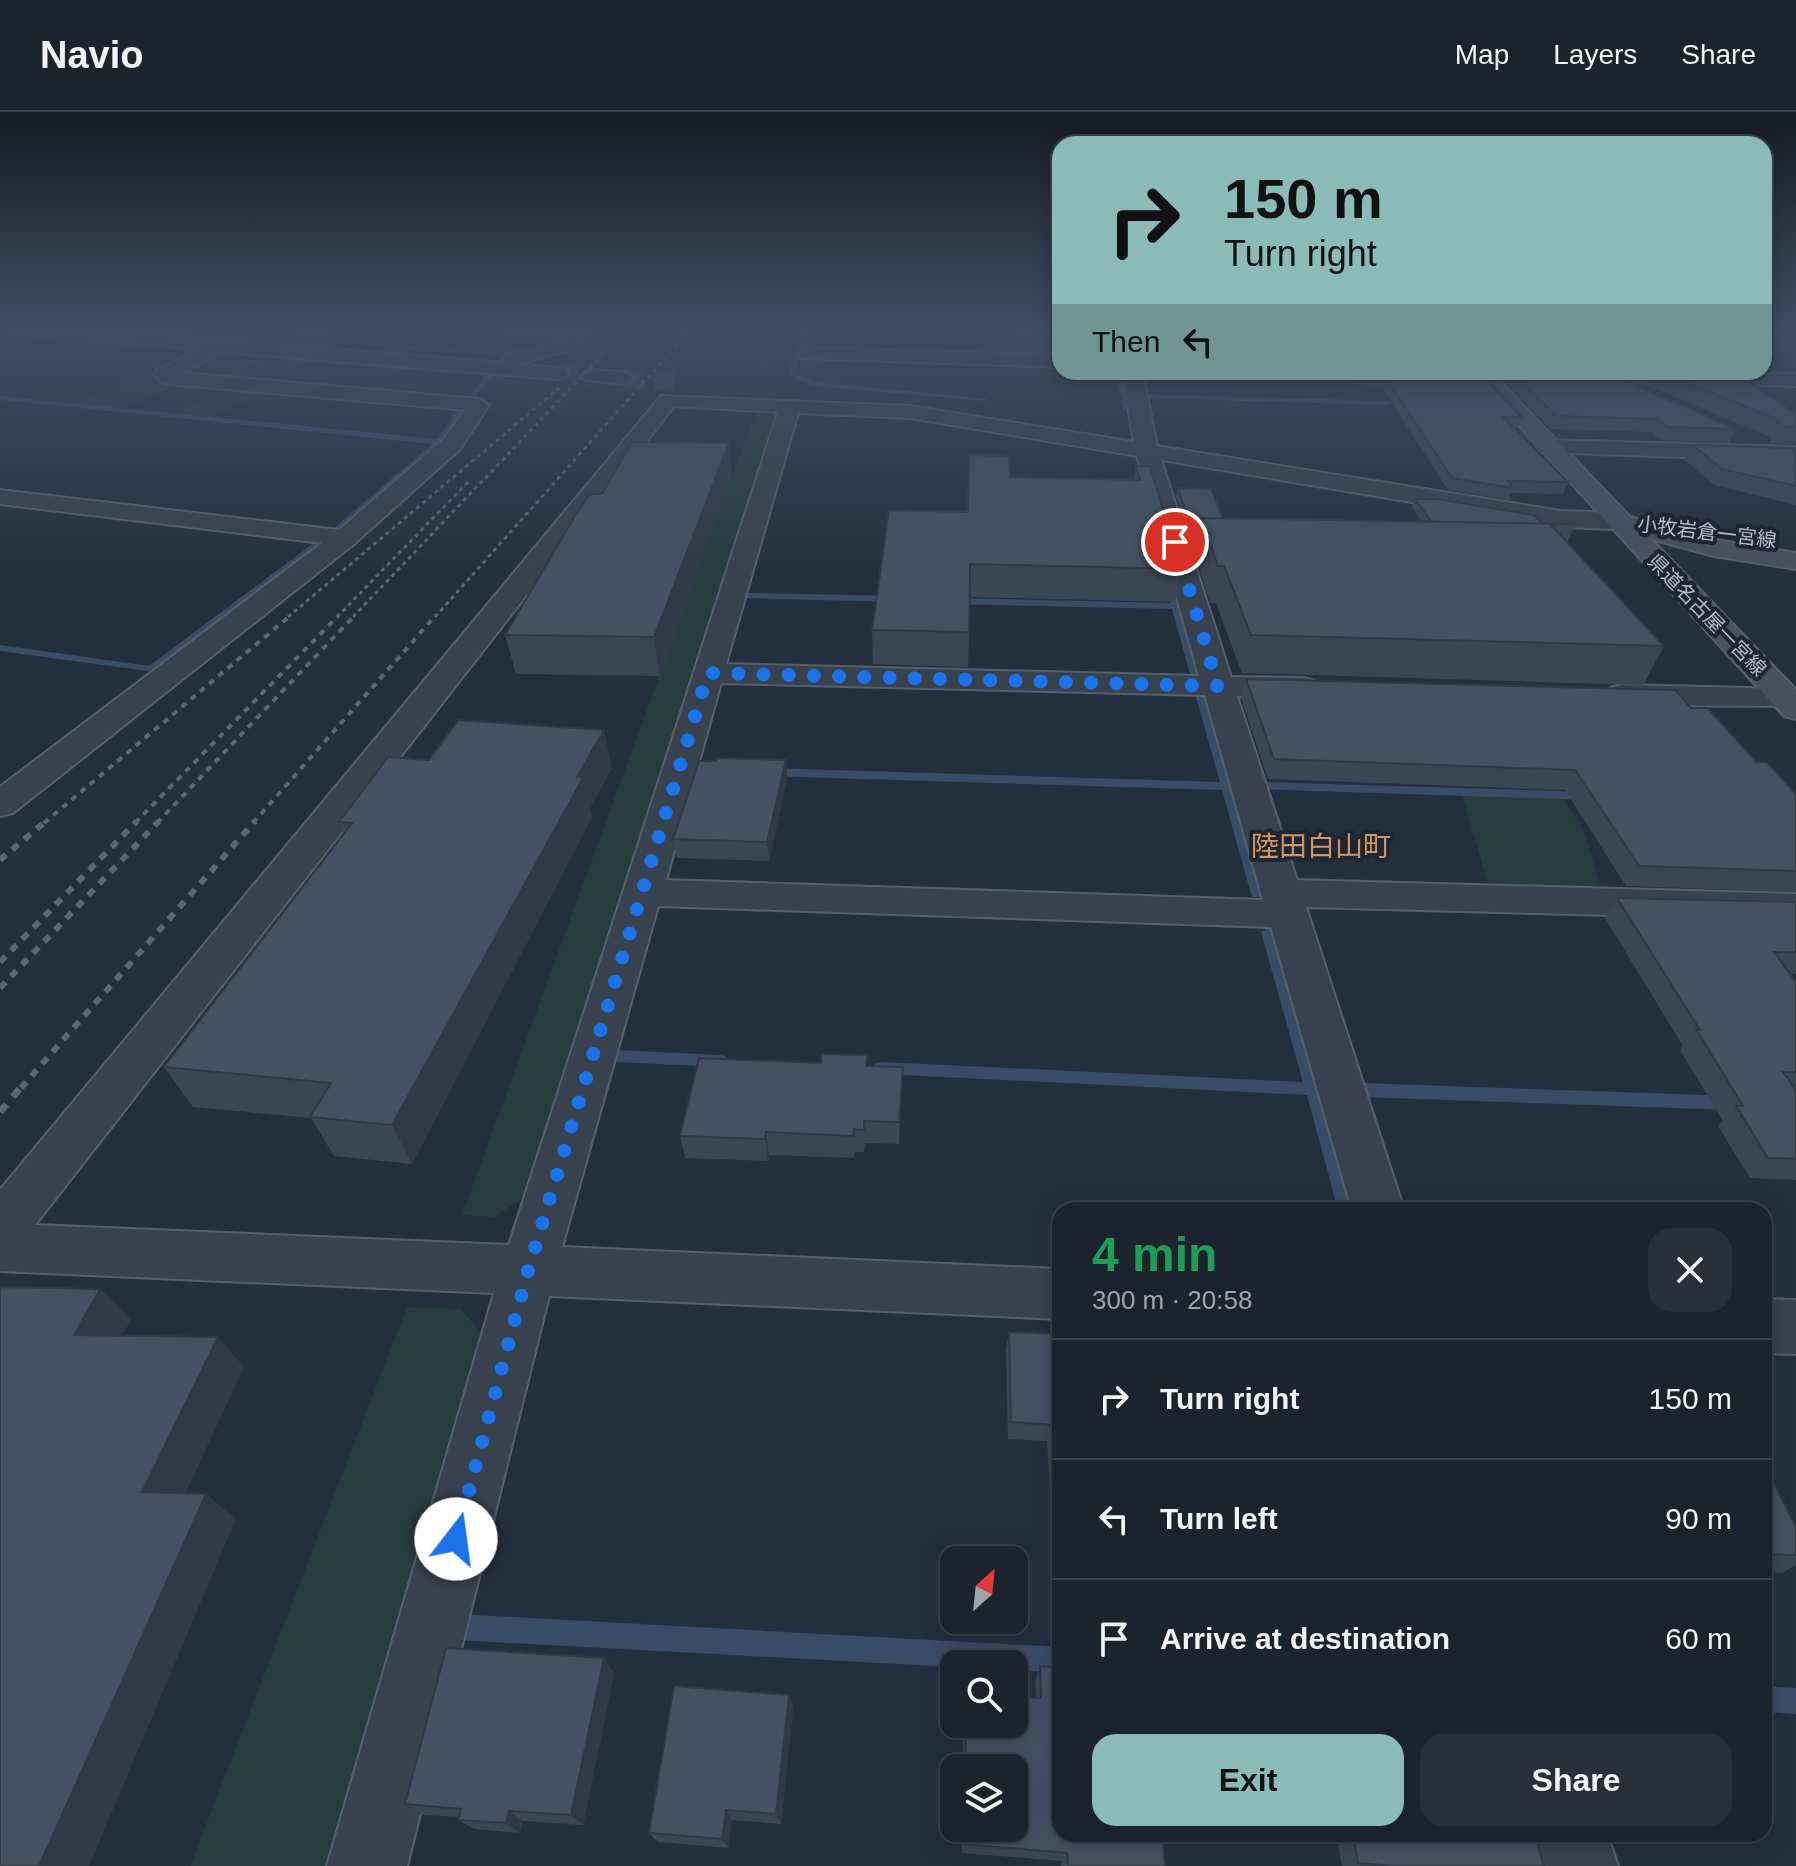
<!DOCTYPE html>
<html lang="en">
<head>
<meta charset="utf-8">
<style>
	body { margin:0; font-family:Arial,"Noto Sans JP",sans-serif; background:#282f3a; color:#f1f3f6; height:100vh; display:flex; flex-direction:column; font-size:30px; white-space:nowrap }
	* { box-sizing:border-box; margin:0 }
	p { font-size:26px; color:#a0a4aa }
	.icon { flex:none; width:44px; height:44px; fill:none; stroke:currentColor; stroke-width:2; stroke-linecap:round; stroke-linejoin:round }
	.map { position:relative; flex:1; overflow:hidden }
	.drawer { position:absolute; left:1052px; top:1090px; width:720px; height:640px; display:flex; flex-direction:column; background:#1b232e; border-radius:24px; box-shadow:0 4px 20px #0003,0 0 0 2px #39404a }
	.drawer>* { flex:none }
	.top-card { position:absolute; left:1052px; top:24px; width:720px; height:244px; border-radius:24px; box-shadow:0 4px 20px #0003,0 0 0 2px #39404a; background:#8bbbb9; color:#111; overflow:hidden }
	.needle { width:52px; rotate:27deg }
	.controls { position:absolute; left:940px; top:1434px; display:grid; gap:16px }
	.controls a { display:grid; place-items:center; width:88px; height:88px; border-radius:16px; background:#1b232e; box-shadow:0 4px 20px #0003,0 0 0 2px #39404a; font-size:40px }
	.pin { position:absolute; display:grid; place-items:center; width:68px; height:68px; color:#fff; margin:-34px; border:4px solid #fff; border-radius:50%; box-shadow:0 2px 8px #0007 }
	.me { position:absolute; width:88px; margin:-44px; rotate:15deg; stroke-linejoin:round; filter:drop-shadow(0 0 6px #0008) }
	.turn { display:flex; align-items:center; gap:28px; height:168px; padding:0 40px; font-size:36px }
	.turn .icon { width:104px; height:104px; stroke-width:2.5 }
	.turn b { display:block; font-size:56px; line-height:68px }
	.then { display:flex; align-items:center; height:76px; padding:0 40px; background:#0003; gap:16px; font-size:30px }
	.round { display:grid; place-items:center; flex:none; width:84px; height:84px; border-radius:24px; background:#282f3a }
	.summary { display:flex; align-items:center; justify-content:space-between; height:136px; padding:0 40px }
	h1 { font-size:48px; font-weight:800; line-height:60px; color:#1e9e55 }
	.button { display:flex; gap:16px; margin-top:auto; padding:16px 40px }
	.button a { flex:1; height:92px; border-radius:24px; background:#8bbbb9; color:#111; font-size:32px; font-weight:800; line-height:92px; text-align:center }
	.button a+a { background:#282f3a; color:#f1f3f6 }
	ul { padding:0; list-style:none }
	li { display:flex; align-items:center; gap:24px; height:120px; padding:0 40px; border-top:2px solid #39404a }
	li div { flex:1 }
	li b { display:block; font-size:30px }
	li em { font-style:normal }
	header { display:flex; align-items:center; gap:48px; box-sizing:border-box; height:112px; padding:0 40px; background:#1b232e; border-bottom:2px solid #39404a }
	header strong { font-size:38px }
	nav { display:flex; gap:44px; margin-inline-start:auto; font-size:28px }
	.map>svg:first-child { display:block }
</style>
</head>
<body>
<header>
<strong>Navio</strong>
<nav><a>Map</a><a>Layers</a><a>Share</a></nav>
</header>
<div class="map">
<svg width="1796" height="1754" viewBox="0 0 1796 1754">
	<rect width="100%" height="100%" fill="#242f3e"/>
	<!-- green -->
	<g fill="#263c3f">
		<polygon points="224,240 272,244 224,266 175,262 213,242"/>
		<polygon points="140,265 185,269 122,297 73,292"/>
		<polygon points="231,274 268,277 211,305 171,302"/>
		<polygon points="757,297 771,298 780,302 535,1078 494,1105 462,1103"/>
		<polygon points="1462,683 1563,686 1583,717 1602,778 1489,775"/>
		<polygon points="407,1195 461,1197 490,1232 335,1754 190,1754"/>
	</g>
	<g fill="none" stroke-linecap="round" stroke-linejoin="round">
		<!-- stream -->
		<g fill="#394c67" fill-rule="evenodd">
			<polygon points="801,217 807,217 796,261 816,270 989,287 985,289 812,274 788,262"/>
			<polygon points="940,217 1060,218 1060,222 943,219"/>
			<polygon points="21,220 23,223 0,231 0,227"/>
			<polygon points="334,228 336,231 326,234 323,232"/>
			<polygon points="365,231 513,241 516,243 513,245 363,234"/>
			<polygon points="280,242 490,260 494,262 471,290 467,288 485,264 294,249 278,245"/>
			<polygon points="1116,260 1124,260 1130,300 1123,298"/>
			<polygon points="1148,282 1386,289 1390,291 1386,293 1145,286"/>
			<polygon points="0,284 437,327 461,294 468,296 442,332 337,421 332,418 334,416 432,332 0,288"/>
			<polygon points="318,428 326,430 155,560 0,539 0,533 149,554"/>
			<polygon points="747,481 897,484 902,487 897,490 743,486 742,484"/>
			<polygon points="1170,484 1179,486 1202,562 1200,564 1190,562 1172,497 950,492 945,489 950,486 1170,491"/>
			<polygon points="1202,581 1208,585 1265,782 1263,785 1253,785 1251,782 1222,678 768,664 762,660 768,656 1220,670 1196,585"/>
			<polygon points="1262,670 1589,680 1596,684 1589,688 1257,677 1255,674"/>
			<polygon points="1269,815 1277,820 1358,1098 1338,1098 1307,983 882,962 876,961 873,956 876,951 882,950 1303,970 1261,820"/>
			<polygon points="616,938 719,943 725,944 728,949 725,954 719,955 616,950 610,949 608,944 610,939"/>
			<polygon points="1362,971 1733,984 1739,986 1742,991 1739,996 1733,998 1362,985 1356,983 1353,978 1356,973"/>
			<polygon points="457,1502 1060,1535 1060,1561 1014,1558 1014,1552 954,1552 954,1555 457,1528 448,1524 444,1515 448,1506"/>
			<polygon points="1764,1574 1796,1576 1796,1602 1764,1600"/>
		</g>
		<!-- minor-tunnel -->
		<g stroke="#3a4453" stroke-width="20" stroke-dasharray="20 10" stroke-linecap="butt">
			<polyline points="558,261 592,264"/>
			<polyline points="624,266 676,270"/>
		</g>
		<!-- minor casing -->
		<g stroke="#565f6c" stroke-width="4">
			<g id="minor">
				<polygon points="5,217 85,217 505,251 503,247 505,243 545,235 574,217 593,217 566,239 517,252 565,257 568,261 565,265 558,267 224,240 181,261 479,287 489,293 460,337 354,432 13,701 0,704 0,675 322,431 0,392 0,378 339,418 444,327 465,298 169,272 162,270 154,262 157,258 199,237 13,222"/>
				<polygon points="808,236 1060,243 1060,255 801,246 799,242"/>
				<polygon points="592,258 624,260 634,266 624,272 585,268 582,264 585,260"/>
				<path d="M1122 260H1142L1157 334 1561 399 1617 401 1626 404 1630 409 1626 414 1617 417 1561 415 1161 348 1231 565 1304 566 1315 569 1320 576 1315 583 1304 586 1237 584 1297 768 1796 782V808L1306 795 1404 1098H1352L1271 815 658 794 562 1135 1060 1157V1207L549 1184 407 1754H327L494 1181 0 1159V1078L661 284 910 294 1134 330ZM674 294 778 300 509 1133 35 1113ZM798 301 910 306 1137 344 1199 564 726 552ZM721 571 1205 583 1263 788 666 768Z"/>
				<polygon points="1475,260 1796,262 1796,274 1485,266"/>
				<polygon points="1548,328 1796,335 1796,349 1540,340 1537,335"/>
				<polygon points="1621,573 1787,577 1796,580 1796,594 1621,593 1610,590 1605,583 1610,576"/>
				<polygon points="1764,1187 1796,1188 1796,1242 1764,1241"/>
				<polygon points="1529,1722 1607,1722 1618,1754 1538,1754"/>
			</g>
		</g>
		<!-- secondary casing -->
		<g stroke="#565f6c" stroke-width="4">
			<polygon id="secondary" points="1470,260 1491,260 1630,405 1716,428 1796,441 1796,457 1714,444 1651,427 1796,578 1796,607 1784,604"/>
		</g>
		<!-- minor -->
		<use href="#minor" fill="#38414e" fill-rule="evenodd"/>
		<!-- secondary -->
		<use href="#secondary" fill="#465061" fill-rule="evenodd"/>
		<!-- rail-far3 -->
		<g stroke="#5a6575" stroke-width="3" stroke-dasharray="4 4" stroke-linecap="butt">
			<polyline points="288,505 559,276"/>
			<polyline points="337,505 469,369"/>
			<polyline points="353,505 627,217"/>
			<polyline points="435,505 691,217"/>
		</g>
		<!-- rail-far2 -->
		<g stroke="#5a6575" stroke-width="4" stroke-dasharray="6 6" stroke-linecap="butt">
			<polyline points="44,711 291,503"/>
			<polyline points="135,711 339,503"/>
			<polyline points="157,711 355,503"/>
			<polyline points="253,711 436,503"/>
		</g>
		<!-- rail-far1 -->
		<g stroke="#5a6575" stroke-width="6" stroke-dasharray="8 8" stroke-linecap="butt">
			<polyline points="0,748 46,709"/>
			<polyline points="0,850 137,709"/>
			<polyline points="0,876 159,709"/>
			<polyline points="21,976 255,709"/>
		</g>
		<!-- rail -->
		<polyline stroke="#5a6575" stroke-width="7" stroke-dasharray="10 10" stroke-linecap="butt" points="0,1000 22,974"/>
	</g>
	<!-- wall -->
	<g fill="#3b4654">
		<polygon points="263,218 346,218 327,224"/>
		<polygon points="485,218 568,218 551,228"/>
		<polygon points="1215,260 1261,260 1261,262"/>
		<polygon points="1349,260 1479,260 1522,305 1517,316 1514,316 1568,370 1563,382 1511,381 1509,388 1448,378 1383,277 1355,271"/>
		<polygon points="1508,260 1615,260 1617,266 1736,317 1729,331 1661,328 1652,320 1550,317 1504,269"/>
		<polygon points="1653,260 1734,260 1796,302 1796,332 1771,331 1768,324 1647,273"/>
		<polygon points="729,331 732,364 660,564 516,562 505,523 602,382"/>
		<polygon points="1693,333 1796,339 1796,393 1714,373 1685,348"/>
		<polygon points="969,343 1010,365 1134,367 1136,354 1181,457 1175,490 970,485 968,555 873,552 872,518 968,400"/>
		<polygon points="1178,376 1223,407 1422,410 1412,396 1415,387 1542,412 1575,412 1567,431 1664,534 1643,573 1242,561 1216,491 1210,491 1194,441 1198,419 1187,419 1176,385"/>
		<polygon points="1246,567 1691,596 1796,682 1796,780 1626,774 1565,678 1268,667 1241,586"/>
		<polygon points="429,648 612,656 590,696 592,705 412,1052 334,1044 311,1006 193,995 164,955 344,722 339,710"/>
		<polygon points="786,648 787,666 769,749 677,746 673,727"/>
		<polygon points="1617,786 1796,790 1796,862 1790,861 1796,870 1796,1068 1750,1066 1718,1014 1723,1009 1680,938 1683,934 1605,806"/>
		<polygon points="867,954 903,955 902,978 899,1032 865,1031 864,1040 855,1040 854,1046 769,1043 768,1049 685,1046 680,1024"/>
		<polygon points="1009,1220 1060,1222 1060,1521 1058,1521 1047,1329 1008,1327 1006,1237"/>
		<polygon points="1764,1351 1796,1415 1796,1453 1782,1461 1764,1460"/>
		<polygon points="1040,1554 1165,1754 1061,1754 1061,1749 962,1741 962,1716 1014,1716 1014,1656 963,1656 963,1612 1014,1612 1036,1586 1035,1568"/>
		<polygon points="614,1561 583,1713 523,1709 520,1721 474,1717 458,1708 459,1705 423,1703 405,1692"/>
		<polygon points="789,1583 793,1596 781,1712 732,1708 728,1736 658,1730 649,1721"/>
		<polygon points="1336,1722 1534,1722 1544,1754 1342,1754"/>
	</g>
	<!-- shaded-wall -->
	<g fill="#303945">
		<polygon points="325,218 346,218 327,224"/>
		<polygon points="549,218 568,218 551,228"/>
		<polygon points="729,331 732,364 660,564 654,525"/>
		<polygon points="604,618 612,656 590,696 592,705 412,1052 392,1013 577,665"/>
		<polygon points="786,648 787,666 769,749 767,730"/>
		<polygon points="903,955 902,978 899,1032 899,1010"/>
		<polygon points="766,1020 769,1043 768,1049 765,1027"/>
		<polygon points="100,1177 131,1208 106,1252 74,1223"/>
		<polygon points="218,1225 244,1255 174,1406 142,1380"/>
		<polygon points="206,1382 236,1407 89,1754 39,1754"/>
		<polygon points="604,1546 614,1561 583,1713 571,1703"/>
		<polygon points="789,1583 793,1596 781,1712 776,1702"/>
		<polygon points="726,1698 732,1708 728,1736 722,1727"/>
		<polygon points="509,1699 523,1709 520,1721 506,1711"/>
	</g>
	<!-- building -->
	<g fill="#455162" stroke="#303945" stroke-width="2">
		<polygon points="1357,260 1479,260 1522,305 1503,305 1568,370 1508,369 1513,376 1452,366 1386,266"/>
		<polygon points="1512,260 1615,260 1617,266 1736,317 1668,315 1658,307 1556,304"/>
		<polygon points="1660,260 1734,260 1796,302 1796,315 1780,314 1777,307"/>
		<polygon points="632,330 729,331 654,525 505,523 575,404 590,382 602,382"/>
		<polygon points="1693,333 1790,336 1796,339 1796,374 1722,357"/>
		<polygon points="969,343 1009,344 1010,365 1140,368 1136,354 1150,354 1181,457 970,452 969,520 872,518 889,398 968,400"/>
		<polygon points="1178,376 1211,377 1223,407 1201,406 1200,410 1189,410"/>
		<polygon points="1415,387 1437,387 1534,403 1542,412 1432,410"/>
		<polygon points="1201,406 1575,412 1551,413 1664,534 1251,523 1224,454 1218,454"/>
		<polygon points="1246,567 1675,578 1691,596 1707,596 1757,650 1767,650 1796,682 1796,759 1639,754 1575,658 1274,647"/>
		<polygon points="458,608 604,618 577,665 583,666 392,1013 310,1005 331,971 164,955 352,711 339,710 388,645 429,648"/>
		<polygon points="717,646 786,648 767,730 673,727 699,649 716,649"/>
		<polygon points="1617,786 1796,790 1796,840 1774,840 1796,870 1796,960 1783,960 1796,978 1796,1047 1768,1046 1736,994 1743,994 1696,917 1700,918"/>
		<polygon points="822,942 867,943 866,954 903,955 899,1010 864,1009 864,1018 854,1017 853,1024 766,1020 765,1027 680,1024 699,946 821,951"/>
		<polygon points="0,1175 100,1177 74,1223 218,1225 142,1380 206,1382 39,1754 0,1754"/>
		<polygon points="1009,1220 1060,1222 1060,1459 1051,1313 1011,1310"/>
		<polygon points="1764,1351 1796,1415 1796,1443 1764,1442"/>
		<polygon points="446,1536 604,1546 571,1703 509,1699 506,1711 458,1708 461,1697 405,1692"/>
		<polygon points="1040,1554 1060,1556 1060,1722 1162,1722 1165,1754 1068,1754 1067,1741 964,1732 965,1716 1014,1716 1014,1656 965,1656 966,1612 1014,1612 1014,1584 1041,1586"/>
		<polygon points="674,1574 789,1583 776,1702 726,1698 722,1727 649,1721"/>
		<polygon points="1353,1722 1534,1722 1544,1754 1395,1754 1358,1751"/>
	</g>
	<!-- sky -->
	<linearGradient id="sky" x2="0" y2="1"><stop stop-color="#141a22"/><stop offset="0.47" stop-color="#3f4d63"/><stop offset="1" stop-color="#3f4d63" stop-opacity="0"/></linearGradient>
	<rect width="1796" height="463" fill="url(#sky)"/>
	<g fill="none" stroke-linecap="round" stroke-linejoin="round">
		<!-- route -->
		<polyline stroke="#1a73e8" stroke-width="14" stroke-dasharray="0 25.2" points="456,1427 528,1159 708,561 1218,574 1175,430"/>
	</g>
	<g text-anchor="middle" dominant-baseline="central" stroke-width="8" stroke-linejoin="round" paint-order="stroke">
		<!-- far-street labels -->
		<g font-size="20" fill="#b4bcc9" stroke="#1d2633">
			<text transform="translate(1707 420) rotate(7)">小牧岩倉一宮線</text>
			<text transform="translate(1707 503) rotate(46)">県道名古屋一宮線</text>
		</g>
		<!-- quarter labels -->
		<g font-size="28" fill="#d59563" stroke="#1d2633">
			<text x="1321" y="734">陸田白山町</text>
		</g>
	</g>
</svg>
<div class="controls">
<a><svg class="needle" viewBox="-14 -14 28 28"><path d="M0-13l5 13h-10z" fill="#e53935"/><path d="M0 13l5-13h-10z" fill="#a0a4aa"/></svg></a>
<a><svg class="icon" aria-label="search" viewBox="0 0 24 24"><circle cx="10" cy="10" r="6"/><path d="M15 15l6 6"/></svg></a>
<a><svg class="icon" aria-label="layers" viewBox="0 0 24 24"><path d="M12 4l9 5-9 5-9-5zM3 14l9 5 9-5"/></svg></a>
</div>
<div class="pin" style="left:1175px;top:430px;background:#d93025"><svg class="icon" aria-label="arrive" viewBox="0 0 24 24"><path d="M6 21V4h12l-3 4 3 4H6"/></svg></div>
<svg class="me" style="left:456px;top:1427px" viewBox="-20 -20 40 40"><circle r="19" fill="#fff"/><path d="M0-13L10 11 0 6-10 11z" fill="#1a73e8"/></svg>
<div class="top-card">
<div class="turn"><svg class="icon" aria-label="right" viewBox="0 0 24 24"><path d="M7 20v-9h11M14 6l5 5-5 5"/></svg><div><b>150 m</b>Turn right</div></div>
<div class="then">Then<svg class="icon" aria-label="left" viewBox="0 0 24 24"><path d="M17 20v-9H6M10 6l-5 5 5 5"/></svg></div>
</div>
<section class="drawer">
<div class="summary"><div><h1>4 min</h1><p>300 m · 20:58</p></div><a class="round"><svg class="icon" aria-label="close" viewBox="0 0 24 24"><path d="M6 6l12 12M18 6L6 18"/></svg></a></div>
<ul>
<li><svg class="icon" aria-label="right" viewBox="0 0 24 24"><path d="M7 20v-9h11M14 6l5 5-5 5"/></svg><div><b>Turn right</b></div><em>150 m</em></li>
<li><svg class="icon" aria-label="left" viewBox="0 0 24 24"><path d="M17 20v-9H6M10 6l-5 5 5 5"/></svg><div><b>Turn left</b></div><em>90 m</em></li>
<li><svg class="icon" aria-label="arrive" viewBox="0 0 24 24"><path d="M6 21V4h12l-3 4 3 4H6"/></svg><div><b>Arrive at destination</b></div><em>60 m</em></li>
</ul>
<div class="button"><a>Exit</a><a>Share</a></div>
</section>
</div>
</body>
</html>
